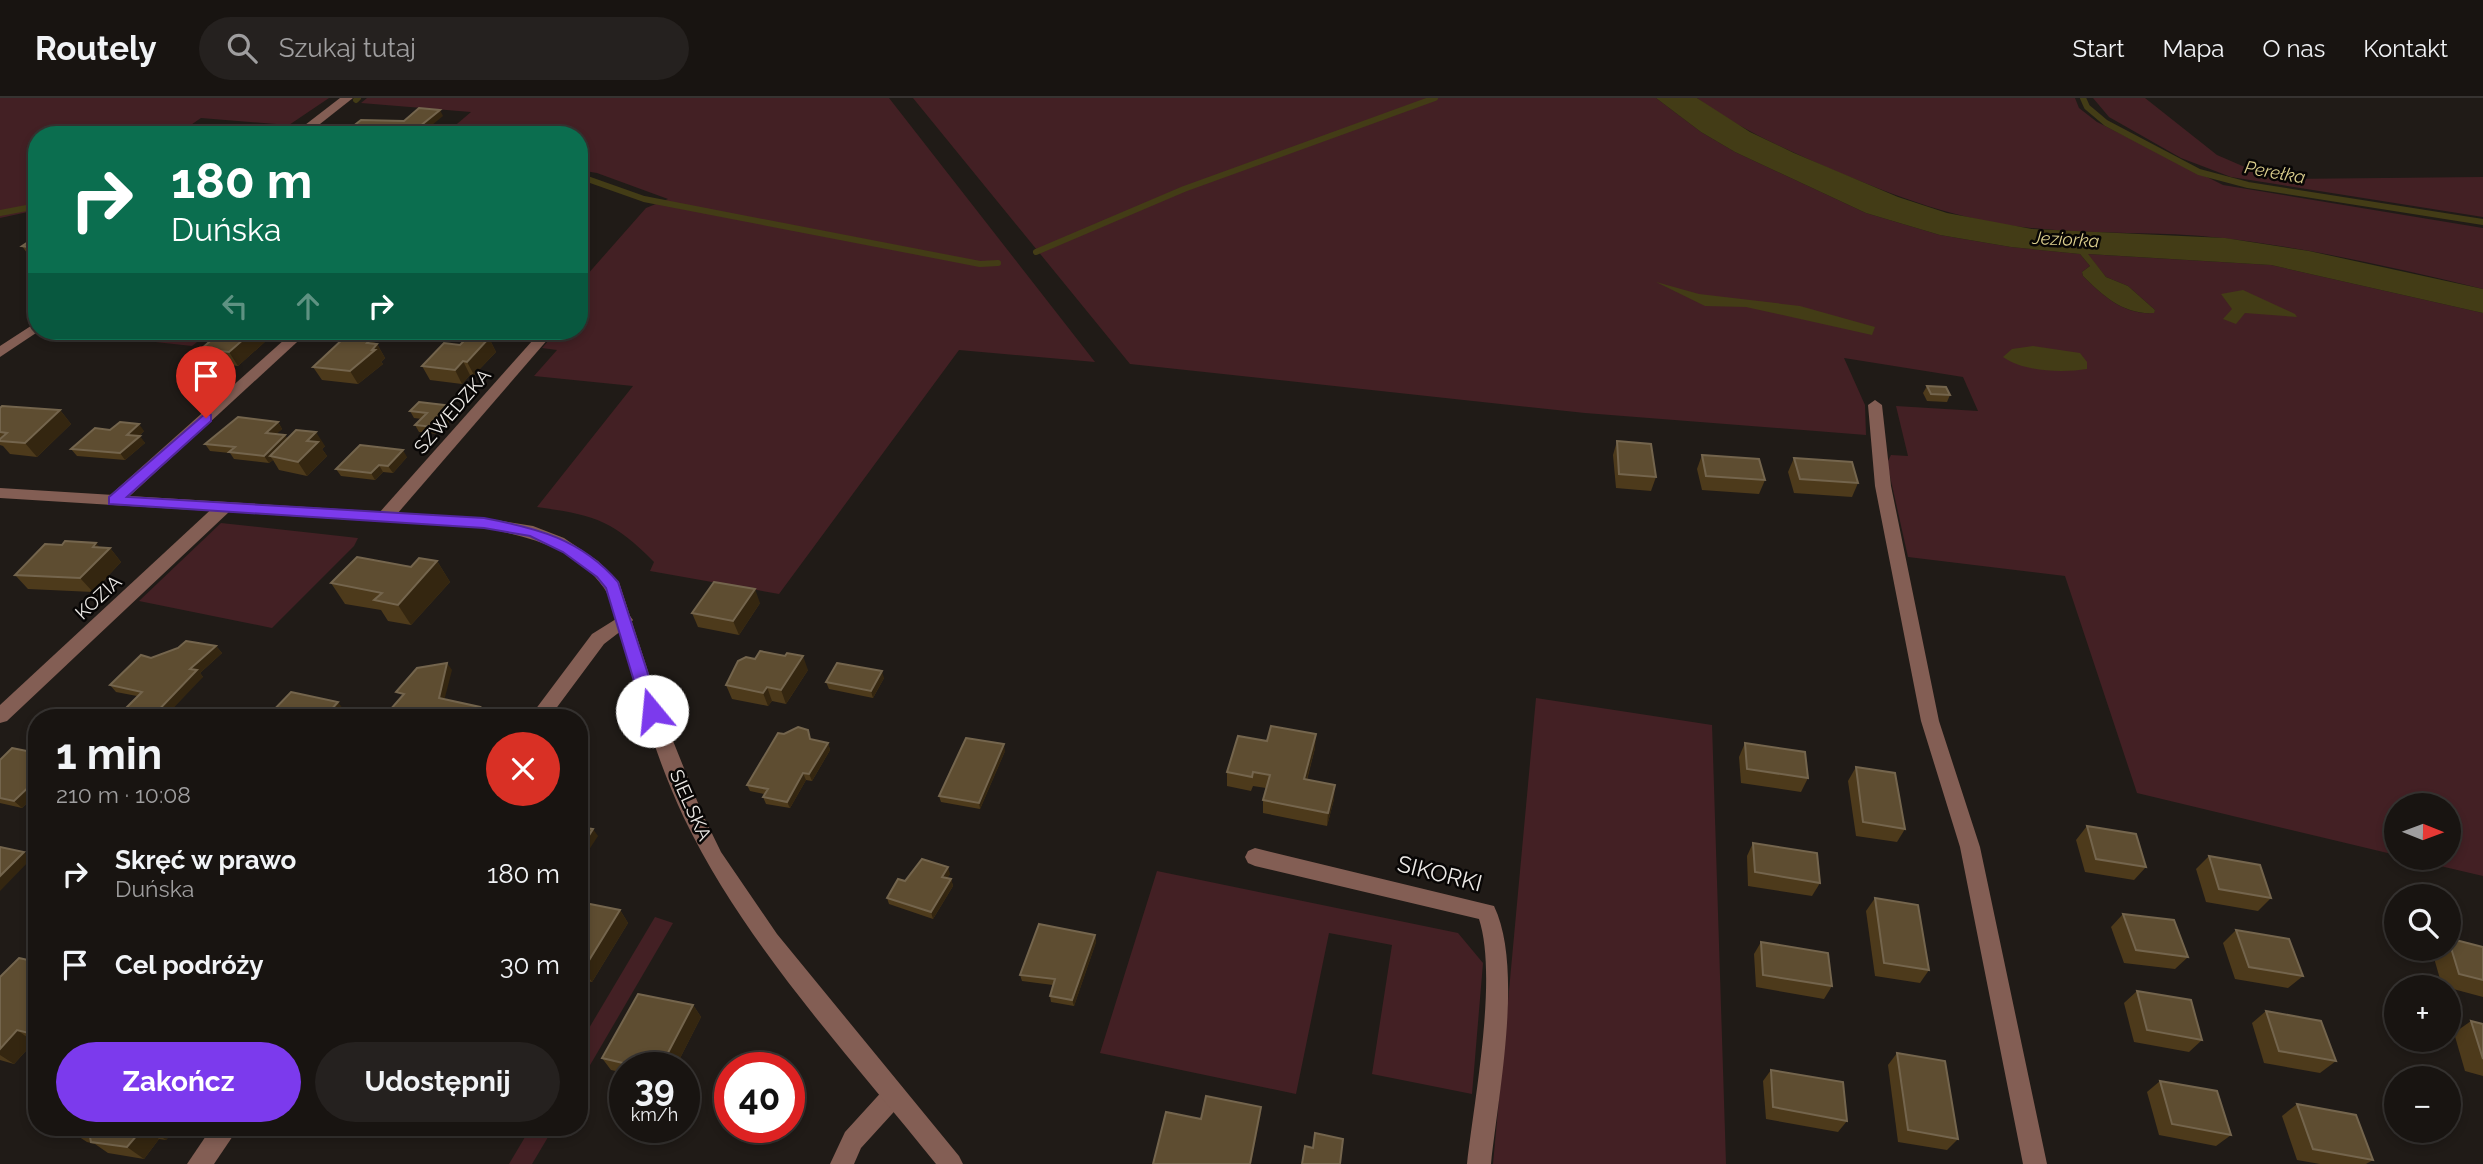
<!DOCTYPE html>
<html lang="pl">
<head>
<meta charset="utf-8">
<style>
	body { margin:0; font-family:Raleway,sans-serif; background:#25211f; color:#f1f3f6; height:100vh; display:flex; flex-direction:column; font-size:26px; white-space:nowrap }
	* { box-sizing:border-box; margin:0 }
	p { font-size:23px; color:#9f9e9f }
	.icon { flex:none; width:38px; height:38px; fill:none; stroke:currentColor; stroke-width:2; stroke-linecap:round; stroke-linejoin:round }
	.map { position:relative; flex:1; overflow:hidden }
	.side { position:absolute; left:28px; top:611px; width:560px; height:427px; display:flex; flex-direction:column; background:#181411; border-radius:28px; box-shadow:0 4px 10px #0003,0 0 0 2px #363331 }
	.side>* { flex:none }
	.guide { position:absolute; left:28px; top:28px; width:560px; height:214px; border-radius:28px; box-shadow:0 4px 10px #0003,0 0 0 2px #363331; background:#0b6e4f; color:#fff; overflow:hidden }
	.needle { width:46px; rotate:91deg }
	.tools { position:absolute; left:2384px; top:695px; display:grid; gap:14px }
	.tools a { display:grid; place-items:center; width:77px; height:77px; border-radius:50%; background:#181411; box-shadow:0 4px 10px #0003,0 0 0 2px #363331; font-size:35px }
	.speed { position:absolute; left:609px; top:954px; display:flex; gap:14px; font-size:35px; font-weight:700; text-align:center }
	.speed>* { display:grid; place-content:center; width:91px; height:91px; border-radius:50%; background:#181411; box-shadow:0 4px 10px #0003,0 0 0 2px #363331; line-height:1 }
	.speed small { font-size:18px; font-weight:400 }
	.speed .limit { border:10px solid #d22; background:#fff; color:#111 }
	.pin { position:absolute; display:grid; place-items:center; width:60px; height:60px; color:#fff; margin:-72px -30px; border-radius:50% 50% 50% 0; rotate:-45deg; box-shadow:0 0 7px #0007 }
	.pin .icon { rotate:45deg }
	.me { position:absolute; width:77px; margin:-38px; rotate:343deg; stroke-linejoin:round; filter:drop-shadow(0 0 5px #0008) }
	.turn { display:flex; align-items:center; gap:24px; height:147px; padding:0 28px; font-size:32px }
	.turn .icon { width:91px; height:91px; stroke-width:2.5 }
	.turn b { display:block; font-size:49px; line-height:60px }
	.lanes { display:flex; align-items:center; height:66px; padding:0 28px; background:#0003; justify-content:center; gap:35px; direction:ltr }
	.lanes .off { opacity:.35 }
	.round { display:grid; place-items:center; flex:none; width:74px; height:74px; border-radius:37px; background:#25211f }
	.overview { display:flex; align-items:center; justify-content:space-between; height:119px; padding:0 28px }
	h1 { font-size:42px; font-weight:700; line-height:52px }
	.button { display:flex; gap:14px; margin-top:auto; padding:14px 28px }
	.button a { flex:1; height:80px; border-radius:42px; background:#7c3aed; color:#fff; font-size:28px; font-weight:700; line-height:80px; text-align:center }
	.button a+a { background:#25211f; color:#f1f3f6 }
	ul { padding:0; list-style:none }
	li { display:flex; align-items:center; gap:21px; height:91px; padding:0 28px }
	li div { flex:1 }
	li b { display:block; font-size:26px }
	li em { font-style:normal }
	header { display:flex; align-items:center; gap:42px; box-sizing:border-box; height:98px; padding:0 35px; background:#181411; border-bottom:2px solid #363331 }
	header strong { font-size:33px }
	nav { display:flex; gap:38px; margin-inline-start:auto; font-size:24px }
	.search { width:490px; height:63px; background:#25211f; display:flex; align-items:center; gap:18px; box-sizing:border-box; padding:0 24px; border-radius:38px; color:#9f9e9f; font-size:26px }
	.map>svg:first-child { display:block }
</style>
</head>
<body>
<header>
<strong>Routely</strong>
<div class="search"><svg class="icon" aria-label="search" viewBox="0 0 24 24"><circle cx="10" cy="10" r="6"/><path d="M15 15l6 6"/></svg>Szukaj tutaj</div>
<nav><a>Start</a><a>Mapa</a><a>O nas</a><a>Kontakt</a></nav>
</header>
<div class="map">
<svg width="2483" height="1066" viewBox="0 0 2483 1066">
	<rect width="100%" height="100%" fill="#201b17"/>
	<!-- green -->
	<g fill="#432024">
		<polygon points="0,0 329,0 289,27 201,20 176,37 37,37 37,112 0,120"/>
		<path d="M367 0H889L1095 264 959 252 779 496 650 473 654 464C613 422 594 417 537 409L633 288 534 278 557 252 542 250 557 233H579V186L646 110 668 101 597 75 579 72V37H444L471 14 361 5Z"/>
		<path d="M913 0H1656L1701 34 1735 54 1866 115 1940 137 2011 149 2080 156 2090 168 2082 174 2083 178C2103 198 2124 217 2153 215L2155 212 2128 188 2106 179 2087 156 2271 167 2483 215V778L2406 760H2448V707H2396V757L2137 695 2065 478 1908 459 1887 365 1891 357 1908 358 1896 308 1978 313 1963 279 1844 260 1865 307 1866 337 1585 315 1130 266Z"/>
		<path d="M1697 0H2075L2079 10 2097 24 2223 87 2483 130V191C2397 170 2310 150 2222 140 2159 133 2094 137 2031 130 1959 123 1895 98 1828 70 1783 50 1737 30 1697 0Z"/>
		<polygon points="2093,0 2145,0 2217,57 2261,76 2281,81 2483,79 2483,119 2231,79 2181,60 2109,19"/>
		<polygon points="55,233 211,233 192,248"/>
		<polygon points="221,425 358,440 354,448 272,530 139,503"/>
		<polygon points="1536,600 1712,627 1726,1066 1493,1066"/>
		<polygon points="1157,773 1458,835 1483,865 1472,996 1372,976 1392,847 1329,835 1296,996 1100,955"/>
		<polygon points="655,819 673,825 579,986 579,947"/>
		<polygon points="531,1029 554,1029 532,1066 509,1066"/>
	</g>
	<!-- water -->
	<g fill="#433c16">
		<path d="M1656 0H1697L1750 34 1794 55 1898 99 1947 115 2032 131 2225 140 2309 153 2483 191V215L2271 167 2088 156 2106 179 2128 188 2155 212 2154 215C2124 217 2103 198 2083 178L2082 174 2090 168 2080 156 2011 149 1940 137 1866 115 1735 54 1701 34Z"/>
		<polygon points="1656,184 1699,196 1800,208 1875,229 1872,237 1746,209 1705,208"/>
		<polygon points="2243,192 2295,216 2297,219 2245,215 2236,226 2223,221 2232,211 2221,196"/>
		<path d="M2033 248 2080 255 2087 264V271C2063 275 2024 274 2003 259L2012 251Z"/>
	</g>
	<g fill="none" stroke-linecap="round" stroke-linejoin="round">
		<!-- stream -->
		<g stroke="#433c16" stroke-width="6">
			<polyline points="2083,0 2087,9 2106,25 2199,74 2248,87 2483,124"/>
			<polyline points="356,2 358,0"/>
			<polyline points="579,78 644,101 980,166 998,165"/>
			<polyline points="0,115 37,108"/>
			<polyline points="1036,154 1184,91 1435,0"/>
		</g>
		<!-- minor -->
		<g fill="#835e54" fill-rule="evenodd">
			<polygon points="340,0 353,0 306,37 292,37"/>
			<polygon points="37,224 37,233 39,233 0,259 0,248"/>
			<polygon points="294,233 309,233 120,407 108,407 106,403 108,399"/>
			<polygon points="541,233 555,233 391,423 379,423 377,419 379,415"/>
			<polygon points="1875,302 1882,307 1891,388 1939,623 1980,749 2047,1066 2023,1066 1960,749 1921,623 1875,388 1868,307"/>
			<polygon points="224,404 230,405 232,409 230,413 7,623 0,625 0,607 218,405"/>
			<polygon points="624,516 630,518 633,522 630,526 604,546 549,620 529,620 592,536"/>
			<path d="M1255 750 1494 808C1524 870 1498 997 1491 1066H1467C1474 1003 1498 879 1479 821L1255 768 1248 765 1245 759 1248 753Z"/>
			<polygon points="894,986 902,989 906,997 902,1005 861,1050 854,1066 830,1066 845,1034 886,989"/>
			<polygon points="212,1029 239,1029 214,1066 187,1066"/>
		</g>
		<!-- tertiary -->
		<path fill="#835e54" fill-rule="evenodd" d="M0 390 484 420 533 428 564 440 598 463 619 484 661 613 702 715 721 754 777 836 959 1058 963 1066H936C847 955 746 848 684 720 660 669 643 614 627 560 621 543 613 503 604 490 577 450 527 438 484 430L0 400Z"/>
	</g>
	<!-- wall -->
	<g fill="#4d3a1b">
		<polygon points="37,138 37,156 27,155 22,148"/>
		<polygon points="207,233 277,233 238,268 210,265 201,251 213,241"/>
		<polygon points="372,240 375,246 377,246 385,260 381,264 383,266 358,286 322,282 313,269"/>
		<polygon points="489,240 496,254 474,277 470,277 462,286 430,282 422,268 460,247"/>
		<polygon points="1927,288 1950,297 1947,304 1927,303 1923,295"/>
		<polygon points="453,308 457,315 438,336 419,334 415,327 422,321 414,320 410,313"/>
		<polygon points="0,310 60,312 71,326 37,359 10,356 3,348 0,347"/>
		<polygon points="278,324 282,331 276,336 287,340 325,348 322,351 327,358 307,378 279,372 273,362 269,365 234,361 230,355 210,353 205,346"/>
		<polygon points="110,332 144,333 139,338 145,345 125,362 77,358 71,351"/>
		<polygon points="1617,343 1656,379 1651,393 1616,390 1613,357"/>
		<polygon points="1702,357 1765,382 1759,396 1702,392 1697,371"/>
		<polygon points="407,359 393,375 383,374 375,382 341,378 336,371"/>
		<polygon points="1794,360 1858,385 1852,399 1794,395 1788,374"/>
		<polygon points="100,449 110,450 121,464 93,494 28,491 15,477"/>
		<polygon points="437,463 450,484 411,527 388,523 381,512 345,506 331,485"/>
		<polygon points="760,505 739,537 698,529 692,515"/>
		<polygon points="216,548 222,555 200,575 203,579 137,598 116,594 110,587 151,560"/>
		<polygon points="808,572 786,606 772,603 768,608 732,601 726,587"/>
		<polygon points="884,580 873,600 829,591 826,584"/>
		<polygon points="811,642 828,645 830,652 812,683 806,682 790,710 766,706 763,699 764,696 750,693 747,687"/>
		<polygon points="1267,643 1315,650 1307,682 1334,701 1327,728 1263,715 1263,702 1266,690 1253,688 1251,693 1227,688 1227,674"/>
		<polygon points="1745,645 1808,680 1801,694 1741,685 1739,659"/>
		<polygon points="1005,653 980,711 941,704 939,698"/>
		<polygon points="37,655 37,695 22,710 0,705 0,662"/>
		<polygon points="1856,669 1905,731 1897,744 1856,738 1848,683"/>
		<polygon points="2087,728 2146,769 2134,782 2085,774 2076,742"/>
		<polygon points="1753,745 1820,785 1812,798 1748,788 1747,758"/>
		<polygon points="2209,758 2271,800 2258,813 2206,804 2196,771"/>
		<polygon points="950,776 947,780 951,781 953,788 933,821 889,806 887,800 905,783"/>
		<polygon points="1875,800 1929,872 1920,885 1875,878 1866,813"/>
		<polygon points="620,812 628,825 592,884 579,881 579,814"/>
		<polygon points="2123,816 2188,859 2175,871 2124,865 2111,829"/>
		<polygon points="2236,832 2303,878 2288,890 2235,881 2223,845"/>
		<polygon points="1095,837 1096,844 1074,908 1051,904 1050,898 1053,887 1022,883 1020,877"/>
		<polygon points="2448,840 2483,849 2483,899 2442,888 2432,853 2436,850 2448,850"/>
		<polygon points="1761,844 1832,888 1824,901 1756,889 1754,856"/>
		<polygon points="37,864 37,945 34,944 14,966 0,962 0,879"/>
		<polygon points="2137,893 2202,942 2189,954 2134,944 2124,905"/>
		<polygon points="693,907 701,919 675,970 625,970 625,975 611,972 602,960"/>
		<polygon points="2266,913 2336,963 2320,975 2264,965 2252,925"/>
		<polygon points="2471,923 2483,926 2483,978 2465,973 2454,935"/>
		<polygon points="1897,955 1958,1041 1947,1052 1898,1044 1888,967"/>
		<polygon points="1771,972 1847,1023 1838,1034 1766,1021 1763,983"/>
		<polygon points="2160,983 2231,1037 2216,1048 2159,1037 2147,994"/>
		<polygon points="2297,1006 2373,1062 2366,1066 2320,1066 2297,1062 2282,1018"/>
		<polygon points="176,1030 166,1042 159,1041 144,1061 108,1055 95,1046 87,1044 70,1033"/>
	</g>
	<!-- shaded-wall -->
	<g fill="#342610">
		<polygon points="440,12 443,18 420,37 409,37"/>
		<polygon points="253,233 277,233 238,268 229,254"/>
		<polygon points="372,240 376,248 377,246 385,260 381,264 383,266 358,286 350,273 367,245"/>
		<polygon points="489,240 496,254 474,277 467,264"/>
		<polygon points="463,263 470,277 462,286 455,272"/>
		<polygon points="453,308 457,315 438,336 434,329"/>
		<polygon points="60,312 71,326 37,359 25,345"/>
		<polygon points="278,324 282,331 270,342 266,335"/>
		<polygon points="139,326 144,333 132,344 127,337"/>
		<polygon points="316,334 325,348 322,351 327,358 307,378 298,364 307,343"/>
		<polygon points="285,337 290,344 270,358 273,362 269,365 264,358"/>
		<polygon points="140,338 145,345 125,362 120,355"/>
		<polygon points="403,352 407,359 393,375 388,368"/>
		<polygon points="379,367 383,374 375,382 371,375"/>
		<polygon points="96,445 105,455 110,450 121,464 93,494 80,480 93,449"/>
		<polygon points="437,463 450,484 411,527 398,507"/>
		<polygon points="755,491 760,505 739,537 733,523"/>
		<polygon points="216,548 222,555 200,575 203,579 164,620 151,620 190,571"/>
		<polygon points="803,558 808,572 786,606 781,592"/>
		<polygon points="447,565 452,572 443,607 439,600"/>
		<polygon points="882,573 884,580 873,600 871,593"/>
		<polygon points="767,589 772,603 768,608 763,595"/>
		<polygon points="338,604 343,611 336,620 324,620"/>
		<polygon points="480,609 484,616 481,620 471,620"/>
		<polygon points="1316,636 1315,650 1303,695 1304,681"/>
		<polygon points="828,645 830,652 812,683 809,676"/>
		<polygon points="1004,646 1005,653 980,711 979,705"/>
		<polygon points="803,675 806,682 790,710 787,704"/>
		<polygon points="37,681 37,695 22,710 14,703"/>
		<polygon points="1335,687 1334,701 1327,728 1328,715"/>
		<polygon points="593,731 598,738 579,767 579,753"/>
		<polygon points="24,754 31,761 0,793 0,778"/>
		<polygon points="948,769 950,776 944,785 942,779"/>
		<polygon points="951,781 953,788 933,821 931,814"/>
		<polygon points="620,812 628,825 592,884 583,872"/>
		<polygon points="1095,837 1096,844 1074,908 1072,902"/>
		<polygon points="693,907 701,919 675,970 660,970"/>
		<polygon points="17,932 34,944 14,966 0,957 0,951"/>
		<polygon points="1261,1009 1261,1015 1251,1066 1250,1066"/>
		<polygon points="151,1029 176,1029 176,1030 166,1042 150,1031"/>
		<polygon points="143,1030 159,1041 144,1061 127,1049"/>
	</g>
	<!-- building -->
	<g fill="#5e4d31" stroke="#74654d" stroke-width="2">
		<polygon points="419,10 440,12 409,37 342,37 361,22 404,23"/>
		<polygon points="37,138 37,150 22,148"/>
		<polygon points="209,233 253,233 229,254 201,251 215,239 211,239 217,234"/>
		<polygon points="469,238 489,240 467,264 463,263 455,272 422,268 444,245 460,247"/>
		<polygon points="345,239 372,240 367,245 377,246 372,252 375,252 350,273 313,269"/>
		<polygon points="1927,288 1946,289 1950,297 1931,296"/>
		<polygon points="419,304 453,308 434,329 415,327 427,315 410,313"/>
		<polygon points="2,308 60,312 25,345 0,343 0,341 7,335 0,334 0,310"/>
		<polygon points="238,319 278,324 266,335 285,337 264,358 229,354 235,349 205,346"/>
		<polygon points="120,324 139,326 127,337 140,338 120,355 71,351 95,330 110,332"/>
		<polygon points="296,332 316,334 307,343 318,344 298,364 270,358"/>
		<polygon points="1617,343 1651,346 1656,379 1619,376"/>
		<polygon points="360,347 403,352 388,368 379,367 371,375 336,371"/>
		<polygon points="1702,357 1759,361 1765,382 1706,378"/>
		<polygon points="1794,360 1852,364 1858,385 1800,381"/>
		<polygon points="65,443 96,445 93,449 110,450 80,480 15,477 45,446 62,447"/>
		<polygon points="357,459 411,469 419,460 437,463 398,507 374,502 382,495 331,485"/>
		<polygon points="714,484 755,491 733,523 692,515"/>
		<polygon points="186,543 216,548 190,571 197,572 151,620 116,620 142,594 110,587 141,557 151,560 178,550"/>
		<polygon points="760,553 785,558 787,555 803,558 781,592 767,589 763,595 726,587 738,563 746,559 755,561"/>
		<polygon points="447,565 439,600 480,609 471,620 383,620 404,596 396,594 417,570"/>
		<polygon points="837,565 882,573 871,593 826,584"/>
		<polygon points="291,594 338,604 324,620 266,620"/>
		<polygon points="1271,628 1316,636 1304,681 1335,687 1328,715 1263,702 1270,677 1253,674 1252,679 1227,674 1238,638 1267,643"/>
		<polygon points="798,629 808,632 810,641 828,645 809,676 803,675 787,704 763,699 768,691 747,687 778,635 784,636"/>
		<polygon points="966,640 1004,646 979,705 939,698"/>
		<polygon points="1745,645 1805,654 1808,680 1747,671"/>
		<polygon points="12,650 37,655 37,681 14,703 0,700 0,662"/>
		<polygon points="1856,669 1895,675 1905,731 1863,724"/>
		<polygon points="2087,728 2136,736 2146,769 2096,761"/>
		<polygon points="579,729 593,731 579,753"/>
		<polygon points="1753,745 1817,755 1820,785 1755,774"/>
		<polygon points="0,749 24,754 0,778"/>
		<polygon points="2209,758 2260,767 2271,800 2219,791"/>
		<polygon points="922,761 948,769 942,779 951,781 931,814 887,800 898,781 905,783"/>
		<polygon points="1875,800 1918,807 1929,872 1884,865"/>
		<polygon points="585,805 620,812 583,872 579,871 579,814"/>
		<polygon points="2123,816 2174,822 2188,859 2136,852"/>
		<polygon points="1039,826 1095,837 1072,902 1050,898 1055,881 1020,877"/>
		<polygon points="2236,832 2289,841 2303,878 2249,869"/>
		<polygon points="2448,840 2483,849 2483,882 2459,876"/>
		<polygon points="1761,844 1828,855 1832,888 1763,877"/>
		<polygon points="19,860 37,864 37,937 17,932 0,951 0,879"/>
		<polygon points="2137,893 2191,902 2202,942 2147,932"/>
		<polygon points="638,896 693,907 660,970 644,970 602,960"/>
		<polygon points="2266,913 2321,923 2336,963 2279,953"/>
		<polygon points="2471,923 2483,926 2483,961"/>
		<polygon points="1897,955 1945,963 1958,1041 1908,1032"/>
		<polygon points="1771,972 1843,984 1847,1023 1773,1009"/>
		<polygon points="2160,983 2217,993 2231,1037 2172,1026"/>
		<polygon points="1206,998 1261,1009 1250,1066 1153,1066 1166,1014 1201,1021"/>
		<polygon points="2297,1006 2356,1017 2373,1062 2313,1051"/>
		<polygon points="73,1029 151,1029 150,1031 143,1030 127,1049 91,1044 90,1039 70,1033"/>
		<polygon points="1315,1035 1343,1041 1340,1066 1302,1066 1305,1048 1313,1050"/>
	</g>
	<!-- route -->
	<path fill="#7c3aed" stroke="#51269a" stroke-width="2" d="M206 315 211 317V323L127 399 484 420C537 430 581 441 618 484L660 613 658 617H646L643 613 606 490 597 479 563 454 530 438 484 430 109 406V399Z"/>
	<g text-anchor="middle" dominant-baseline="central" stroke-width="5" stroke-linejoin="round" paint-order="stroke">
		<!-- far-water labels -->
		<g font-size="18" font-style="italic" fill="#dbce8d" stroke="#080605">
			<text transform="translate(2275 74) rotate(10)">Perełka</text>
			<text transform="translate(2066 141) rotate(3)">Jeziorka</text>
		</g>
		<!-- street labels -->
		<g font-size="19" fill="#ece9e6" stroke="#080605">
			<text transform="translate(452 313) rotate(-49)">SZWEDZKA</text>
			<text transform="translate(98 499) rotate(-43)">KOZIA</text>
			<text transform="translate(691 707) rotate(66)">SIELSKA</text>
		</g>
		<!-- near-street labels -->
		<g font-size="23" fill="#ece9e6" stroke="#080605">
			<text transform="translate(1440 775) rotate(14)">SIKORKI</text>
		</g>
	</g>
</svg>
<div class="tools">
<a><svg class="needle" viewBox="-14 -14 28 28"><path d="M0-13l5 13h-10z" fill="#e53935"/><path d="M0 13l5-13h-10z" fill="#9f9e9f"/></svg></a>
<a><svg class="icon" aria-label="search" viewBox="0 0 24 24"><circle cx="10" cy="10" r="6"/><path d="M15 15l6 6"/></svg></a>
<a>+</a>
<a>−</a>
</div>
<div class="speed"><div>39<small>km/h</small></div><div class="limit">40</div></div>
<div class="pin" style="left:206px;top:320px;background:#d93025"><svg class="icon" aria-label="arrive" viewBox="0 0 24 24"><path d="M6 21V4h12l-3 4 3 4H6"/></svg></div>
<svg class="me" style="left:652px;top:613px" viewBox="-20 -20 40 40"><circle r="19" fill="#fff"/><path d="M0-13L10 11 0 6-10 11z" fill="#7c3aed"/></svg>
<div class="guide">
<div class="turn"><svg class="icon" aria-label="right" viewBox="0 0 24 24"><path d="M7 20v-9h11M14 6l5 5-5 5"/></svg><div><b>180 m</b>Duńska</div></div>
<div class="lanes"><svg class="icon off" aria-label="left" viewBox="0 0 24 24"><path d="M17 20v-9H6M10 6l-5 5 5 5"/></svg><svg class="icon off" aria-label="ahead" viewBox="0 0 24 24"><path d="M12 20V5M6 11l6-6 6 6"/></svg><svg class="icon" aria-label="right" viewBox="0 0 24 24"><path d="M7 20v-9h11M14 6l5 5-5 5"/></svg></div>
</div>
<section class="side">
<div class="overview"><div><h1>1 min</h1><p>210 m · 10:08</p></div><a class="round" style="background:#d93025;color:#fff"><svg class="icon" aria-label="close" viewBox="0 0 24 24"><path d="M6 6l12 12M18 6L6 18"/></svg></a></div>
<ul>
<li><svg class="icon" aria-label="right" viewBox="0 0 24 24"><path d="M7 20v-9h11M14 6l5 5-5 5"/></svg><div><b>Skręć w prawo</b><p>Duńska</p></div><em>180 m</em></li>
<li><svg class="icon" aria-label="arrive" viewBox="0 0 24 24"><path d="M6 21V4h12l-3 4 3 4H6"/></svg><div><b>Cel podróży</b></div><em>30 m</em></li>
</ul>
<div class="button"><a>Zakończ</a><a>Udostępnij</a></div>
</section>
</div>
</body>
</html>
